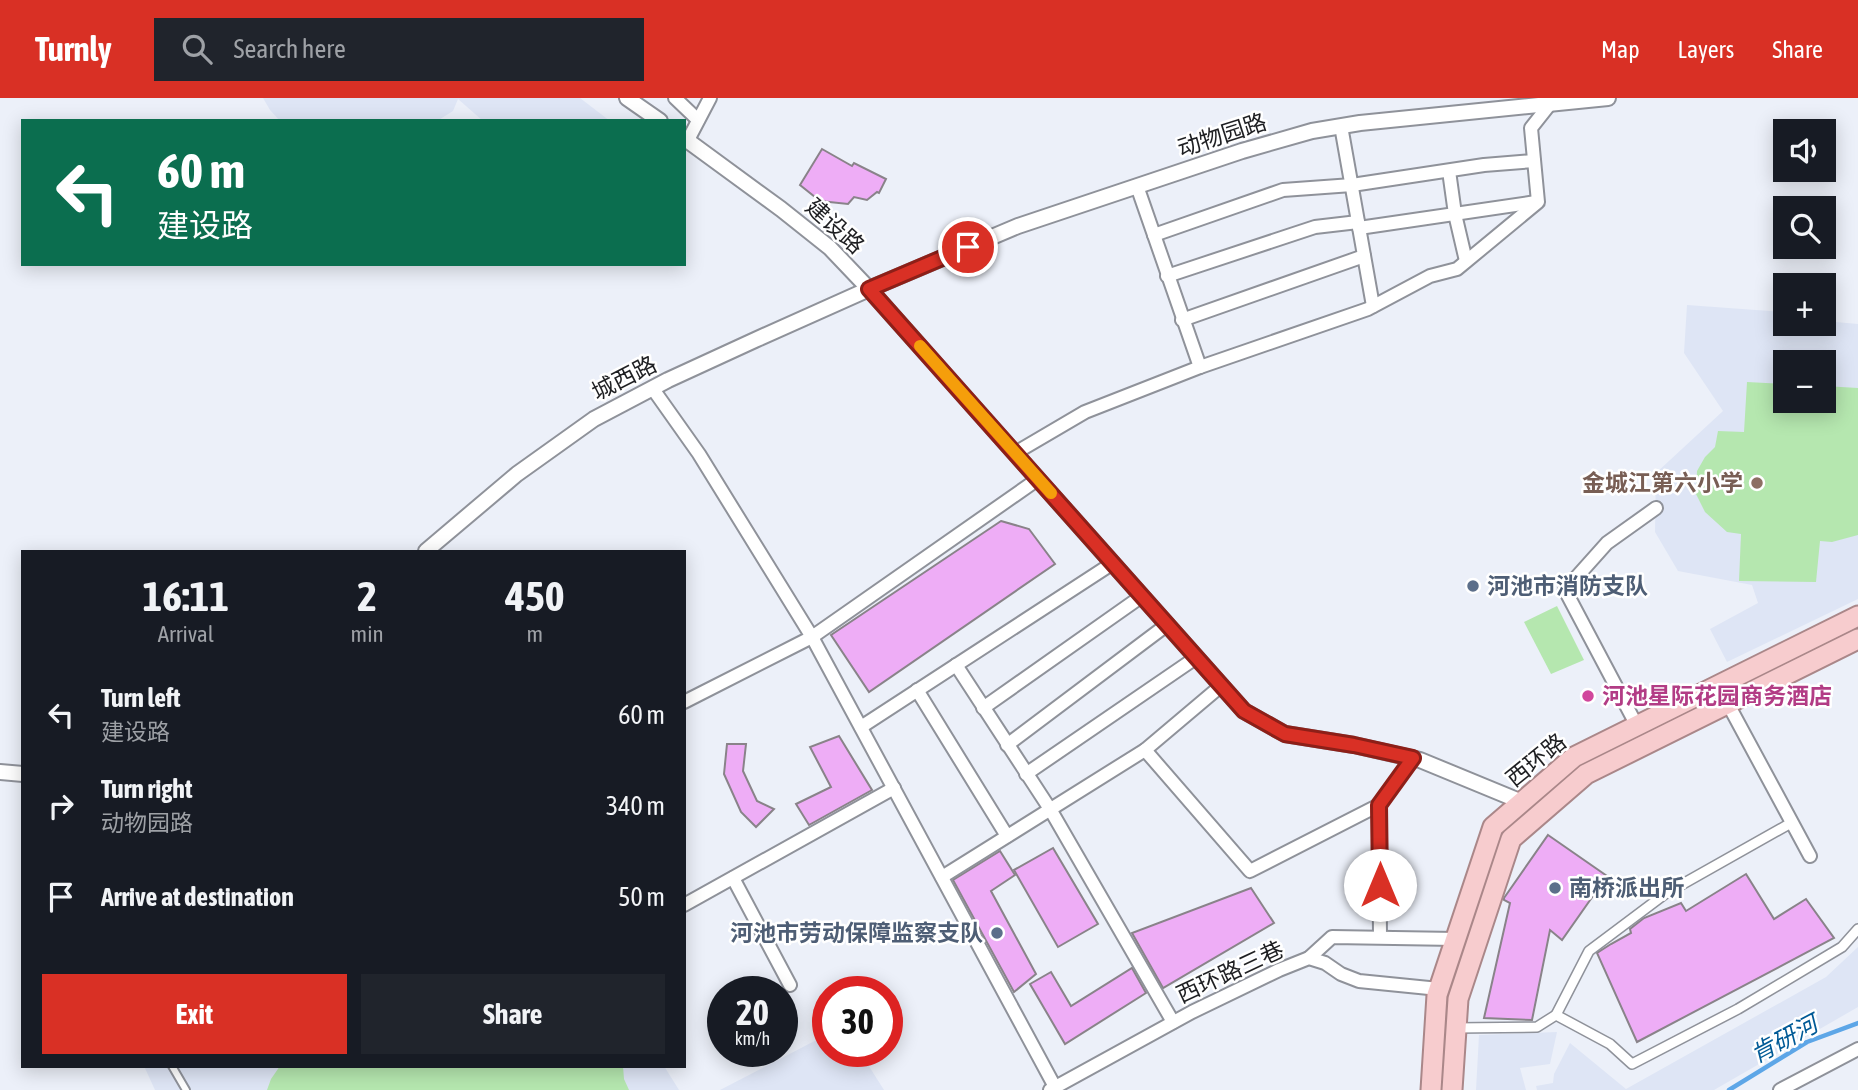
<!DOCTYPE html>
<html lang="en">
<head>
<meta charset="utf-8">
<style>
	body { margin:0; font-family:"Asap Condensed","Noto Sans SC",sans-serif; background:#20242c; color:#f1f3f6; height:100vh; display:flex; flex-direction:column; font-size:26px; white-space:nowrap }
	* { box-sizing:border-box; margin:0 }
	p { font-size:23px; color:#9ea1a6 }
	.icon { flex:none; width:38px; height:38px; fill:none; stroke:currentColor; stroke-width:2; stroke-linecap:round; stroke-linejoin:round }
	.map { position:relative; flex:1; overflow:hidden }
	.panel { position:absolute; left:21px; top:452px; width:665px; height:518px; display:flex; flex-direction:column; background:#171b24; border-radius:0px; box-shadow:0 4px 18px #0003 }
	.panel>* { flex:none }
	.banner { position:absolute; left:21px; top:21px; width:665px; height:147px; border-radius:0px; box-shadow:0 4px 18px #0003; background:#0b6e4f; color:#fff; overflow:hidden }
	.tools { position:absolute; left:1773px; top:21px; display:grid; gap:14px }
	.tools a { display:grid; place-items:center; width:63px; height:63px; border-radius:0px; background:#171b24; box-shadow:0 4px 18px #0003; font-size:35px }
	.speed { position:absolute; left:707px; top:878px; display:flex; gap:14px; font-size:35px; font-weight:700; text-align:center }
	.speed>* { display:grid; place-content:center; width:91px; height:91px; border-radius:50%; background:#171b24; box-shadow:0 4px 18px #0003; line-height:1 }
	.speed small { font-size:18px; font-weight:400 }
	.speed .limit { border:10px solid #d22; background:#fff; color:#111 }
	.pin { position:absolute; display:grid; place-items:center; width:60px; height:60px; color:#fff; margin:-30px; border:4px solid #fff; border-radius:50%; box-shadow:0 2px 7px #0007 }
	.me { position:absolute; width:77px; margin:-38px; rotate:0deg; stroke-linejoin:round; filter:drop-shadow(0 0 5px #0008) }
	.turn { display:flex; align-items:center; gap:24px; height:147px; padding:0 21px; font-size:32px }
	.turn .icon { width:91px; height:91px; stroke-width:2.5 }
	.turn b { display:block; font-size:49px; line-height:60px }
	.eta { display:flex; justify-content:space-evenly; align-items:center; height:119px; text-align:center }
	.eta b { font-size:42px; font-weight:700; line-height:49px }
	.action { display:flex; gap:14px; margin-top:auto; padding:14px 21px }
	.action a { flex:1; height:80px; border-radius:0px; background:#d93025; color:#fff; font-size:28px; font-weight:700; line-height:80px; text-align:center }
	.action a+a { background:#20242c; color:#f1f3f6 }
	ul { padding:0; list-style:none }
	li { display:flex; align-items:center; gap:21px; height:91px; padding:0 21px }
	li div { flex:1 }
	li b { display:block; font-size:26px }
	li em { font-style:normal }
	header { display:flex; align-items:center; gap:42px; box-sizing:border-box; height:98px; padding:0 35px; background:#d93025; color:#fff }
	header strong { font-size:33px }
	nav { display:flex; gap:38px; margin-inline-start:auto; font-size:24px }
	.search { width:490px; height:63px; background:#20242c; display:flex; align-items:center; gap:18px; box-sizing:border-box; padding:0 24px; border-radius:0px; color:#9ea1a6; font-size:26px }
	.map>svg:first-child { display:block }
</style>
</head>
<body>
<header>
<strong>Turnly</strong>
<div class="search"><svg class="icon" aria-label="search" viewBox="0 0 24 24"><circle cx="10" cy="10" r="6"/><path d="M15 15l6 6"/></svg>Search here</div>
<nav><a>Map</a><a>Layers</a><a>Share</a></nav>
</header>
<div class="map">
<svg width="1858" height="992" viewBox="0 0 1858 992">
	<rect width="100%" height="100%" fill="#ecf0f9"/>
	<!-- built -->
	<g fill="#dee5f5" fill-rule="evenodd">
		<polygon points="263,0 580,0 610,23 483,23 458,1 453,13 437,23 280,23 270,12"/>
		<path d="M1687 207 1785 214V226H1824V223L1858 226V501L1727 564 1710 531 1758 505 1752 487 1678 473 1655 434 1656 375 1723 313 1684 255ZM1785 264H1824V303H1785Z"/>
		<polygon points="1858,849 1858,909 1714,992 1537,992 1536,988 1553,985 1554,976 1570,945 1626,991 1826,879"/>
		<polygon points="1557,934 1550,966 1520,970 1526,992 1476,992 1479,937"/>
		<polygon points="828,936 828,954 860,954 884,992 720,992"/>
		<polygon points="144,968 664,968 679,992 155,992"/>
	</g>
	<!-- green -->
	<g fill="#b5e7af">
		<polygon points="1747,284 1785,286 1785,303 1824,303 1824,288 1858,290 1858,437 1832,444 1820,443 1816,484 1739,483 1741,436 1727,434 1705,414 1696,396 1697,373 1705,359 1715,349 1718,333 1744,334"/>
		<polygon points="1557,508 1584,562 1551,576 1524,524"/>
		<polygon points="280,968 623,968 624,981 629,992 267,992 271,981"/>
	</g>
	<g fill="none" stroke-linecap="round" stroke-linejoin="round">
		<!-- stream -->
		<polyline stroke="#5da6e7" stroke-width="4.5" points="1729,992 1807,944 1858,925"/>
	</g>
	<!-- building -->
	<g fill="#eeadf6" stroke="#898389" stroke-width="2">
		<polygon points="822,51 852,68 854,65 886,81 879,95 877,94 867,102 854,99 848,106 820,103 800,87"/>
		<polygon points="1001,423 1029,431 1055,466 869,594 831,537"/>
		<polygon points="839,638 872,692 809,727 796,706 831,689 810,649"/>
		<polygon points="727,646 746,646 743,673 757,703 774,711 756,729 741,714 724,676"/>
		<polygon points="1548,737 1607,778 1562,842 1550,832 1532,922 1484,920 1510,805 1504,802 1504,800"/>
		<polygon points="1053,750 1098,826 1058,849 1014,772"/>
		<polygon points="1000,753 1015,777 991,793 1036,876 1014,894 953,782"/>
		<polygon points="1746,776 1774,821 1806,801 1834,840 1637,944 1597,855 1611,846 1631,835 1630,831 1644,820 1681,805 1686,813"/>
		<polygon points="1251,790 1274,825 1163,890 1132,835"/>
		<polygon points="1132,870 1146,895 1065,946 1030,886 1051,874 1071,908"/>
	</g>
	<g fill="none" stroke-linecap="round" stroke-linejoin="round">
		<!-- service casing -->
		<g stroke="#8f929a" stroke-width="10">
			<polyline id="service" points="172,968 186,992"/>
		</g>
		<!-- pedestrian casing -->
		<g stroke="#8f929a" stroke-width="12">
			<g id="pedestrian">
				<polyline points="1556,917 1589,853 1665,796 1791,725"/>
				<polyline points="1456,930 1537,929 1556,917 1610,946 1632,966 1738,911 1842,849 1858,831"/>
			</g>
		</g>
		<!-- minor casing -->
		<g stroke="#8f929a" stroke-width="16">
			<g id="minor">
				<polyline points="675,0 698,22"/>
				<polyline points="1341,28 1373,208"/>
				<polyline points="688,42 710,0"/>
				<polyline points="1449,73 1455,116 1466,163"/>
				<polyline points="1137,88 1200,269"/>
				<polyline points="1359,130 1536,104"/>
				<polyline points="1154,137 1283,92 1352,87 1484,67 1534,63"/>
				<polyline points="1167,178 1315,129 1358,124"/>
				<polyline points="1182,222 1364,158"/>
				<polyline points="653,291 699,356 812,539 684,604"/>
				<polyline points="1015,355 1085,314 1200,269 1368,211 1430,178 1457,171 1538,104 1531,30 1550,6"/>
				<polyline points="1038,381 812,539 1055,989"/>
				<polyline points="956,567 1050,711 1173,924"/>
				<polyline points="917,592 1007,738"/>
				<polyline points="1728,606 1810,758"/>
				<polyline points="983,610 1142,498"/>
				<polyline points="1637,628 1565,492 1607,445 1656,410"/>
				<polyline points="861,629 1113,465"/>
				<polyline points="1007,647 1168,526"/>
				<polyline points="1145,652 1250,773 1379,707 1413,660"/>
				<polyline points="1026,676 1197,559"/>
				<polyline points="1379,707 1380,839"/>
				<polyline points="942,779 1145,652 1222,587"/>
				<polyline points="733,780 790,887"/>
				<polyline points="684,807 894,690"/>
				<polyline points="1309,860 1332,839 1456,841"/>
				<polyline points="1050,992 1192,914 1279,872 1309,860 1325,865 1341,876 1359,883 1439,891"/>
				<polyline points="1780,992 1858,951"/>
			</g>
		</g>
		<!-- tertiary casing -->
		<g stroke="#8f929a" stroke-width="18">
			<g id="tertiary">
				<polyline points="627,0 660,23"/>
				<polyline points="684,40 781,111 830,150 869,191 1244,613 1285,636 1354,647 1420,662 1522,704"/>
				<polyline points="426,453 517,376 594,321 668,282 755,242 869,191 1018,128 1242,53 1312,33 1360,25 1608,0"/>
				<polyline points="0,674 23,676"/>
			</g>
		</g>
		<!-- trunk casing -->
		<g stroke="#aa8789" stroke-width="23">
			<g id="trunk">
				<polyline points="1431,992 1437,897 1493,729 1574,659 1858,518"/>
				<polyline points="1452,992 1458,901 1511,741 1586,676 1858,541"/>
			</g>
		</g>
		<!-- service -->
		<use href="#service" stroke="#fff" stroke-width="6"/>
		<!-- pedestrian -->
		<use href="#pedestrian" stroke="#fff" stroke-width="9"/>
		<!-- minor -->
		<use href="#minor" stroke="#fff" stroke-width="12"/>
		<!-- tertiary -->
		<use href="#tertiary" stroke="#fff" stroke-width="14"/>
		<!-- trunk -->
		<use href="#trunk" stroke="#f7ccce" stroke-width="19"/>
	</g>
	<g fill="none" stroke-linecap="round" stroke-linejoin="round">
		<!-- route casing -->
		<g stroke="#8d1f18" stroke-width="18">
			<polyline id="route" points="968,149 869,191 1244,613 1285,636 1354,647 1413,660 1379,707 1380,787"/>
		</g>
		<!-- route -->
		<use href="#route" stroke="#d93025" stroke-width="12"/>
		<!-- slow -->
		<polyline stroke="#f59e0b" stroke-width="12" points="920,248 1051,395"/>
	</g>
	<!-- markers -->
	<circle fill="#8d6e63" stroke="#fff" stroke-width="2.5" cx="1757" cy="385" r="7"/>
	<g fill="#5c6f8a" stroke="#fff" stroke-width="2.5">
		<circle cx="1473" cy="488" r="7"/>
		<circle cx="1555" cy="790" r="7"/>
		<circle cx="997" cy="835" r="7"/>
	</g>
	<circle fill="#d1479c" stroke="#fff" stroke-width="2.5" cx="1588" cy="598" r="7"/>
	<g text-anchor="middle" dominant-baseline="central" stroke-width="5" stroke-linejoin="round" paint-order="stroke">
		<!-- street labels -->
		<g font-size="23" fill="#1e1f22" stroke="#fff">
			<text transform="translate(1222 37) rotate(-18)">动物园路</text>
			<text transform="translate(835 128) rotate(42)">建设路</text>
			<text transform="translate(624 280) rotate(-27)">城西路</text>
			<text transform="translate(1536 662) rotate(-39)">西环路</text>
			<text transform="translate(1230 874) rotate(-25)">西环路三巷</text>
		</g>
		<!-- education labels -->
		<g font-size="23" font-weight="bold" fill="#785e54" stroke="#fff" text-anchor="end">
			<text x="1743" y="385">金城江第六小学</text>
		</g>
		<!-- service labels -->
		<g font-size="23" font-weight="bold" fill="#4e5e75" stroke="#fff" text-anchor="start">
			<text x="1487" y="488">河池市消防支队</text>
			<text x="1569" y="790">南桥派出所</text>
			<text x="983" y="835" text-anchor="end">河池市劳动保障监察支队</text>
		</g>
		<!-- hotel labels -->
		<g font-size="23" font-weight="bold" fill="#b23c85" stroke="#fff" text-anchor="start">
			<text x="1602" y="598">河池星际花园商务酒店</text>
		</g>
		<!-- water labels -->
		<g font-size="24" font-style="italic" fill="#015a96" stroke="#fff">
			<text transform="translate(1784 941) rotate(-28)">肯研河</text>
		</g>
	</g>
</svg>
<div class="tools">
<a><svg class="icon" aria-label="sound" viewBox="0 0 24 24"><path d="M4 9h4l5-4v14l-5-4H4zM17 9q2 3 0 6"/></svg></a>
<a><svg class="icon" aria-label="search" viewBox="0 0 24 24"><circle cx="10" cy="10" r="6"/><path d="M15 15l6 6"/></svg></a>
<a>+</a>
<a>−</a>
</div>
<div class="speed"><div>20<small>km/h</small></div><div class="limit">30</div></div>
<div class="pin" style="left:968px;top:149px;background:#d93025"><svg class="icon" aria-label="arrive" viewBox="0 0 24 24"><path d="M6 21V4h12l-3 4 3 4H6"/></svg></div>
<svg class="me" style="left:1380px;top:787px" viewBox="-20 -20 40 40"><circle r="19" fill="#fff"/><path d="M0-13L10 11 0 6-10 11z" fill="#d93025"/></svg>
<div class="banner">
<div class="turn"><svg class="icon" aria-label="left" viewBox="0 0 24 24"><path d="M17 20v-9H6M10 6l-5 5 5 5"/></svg><div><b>60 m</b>建设路</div></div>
</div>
<section class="panel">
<div class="eta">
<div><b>16:11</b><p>Arrival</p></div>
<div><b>2</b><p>min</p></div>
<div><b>450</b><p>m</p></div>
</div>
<ul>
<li><svg class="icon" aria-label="left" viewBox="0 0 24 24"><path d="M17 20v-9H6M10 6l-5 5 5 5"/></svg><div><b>Turn left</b><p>建设路</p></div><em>60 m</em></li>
<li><svg class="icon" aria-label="right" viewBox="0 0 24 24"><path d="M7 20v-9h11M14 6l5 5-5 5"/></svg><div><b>Turn right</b><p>动物园路</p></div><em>340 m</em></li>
<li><svg class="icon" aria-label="arrive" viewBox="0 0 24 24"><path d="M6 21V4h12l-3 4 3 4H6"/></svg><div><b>Arrive at destination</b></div><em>50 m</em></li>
</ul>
<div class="action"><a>Exit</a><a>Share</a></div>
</section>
</div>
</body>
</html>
